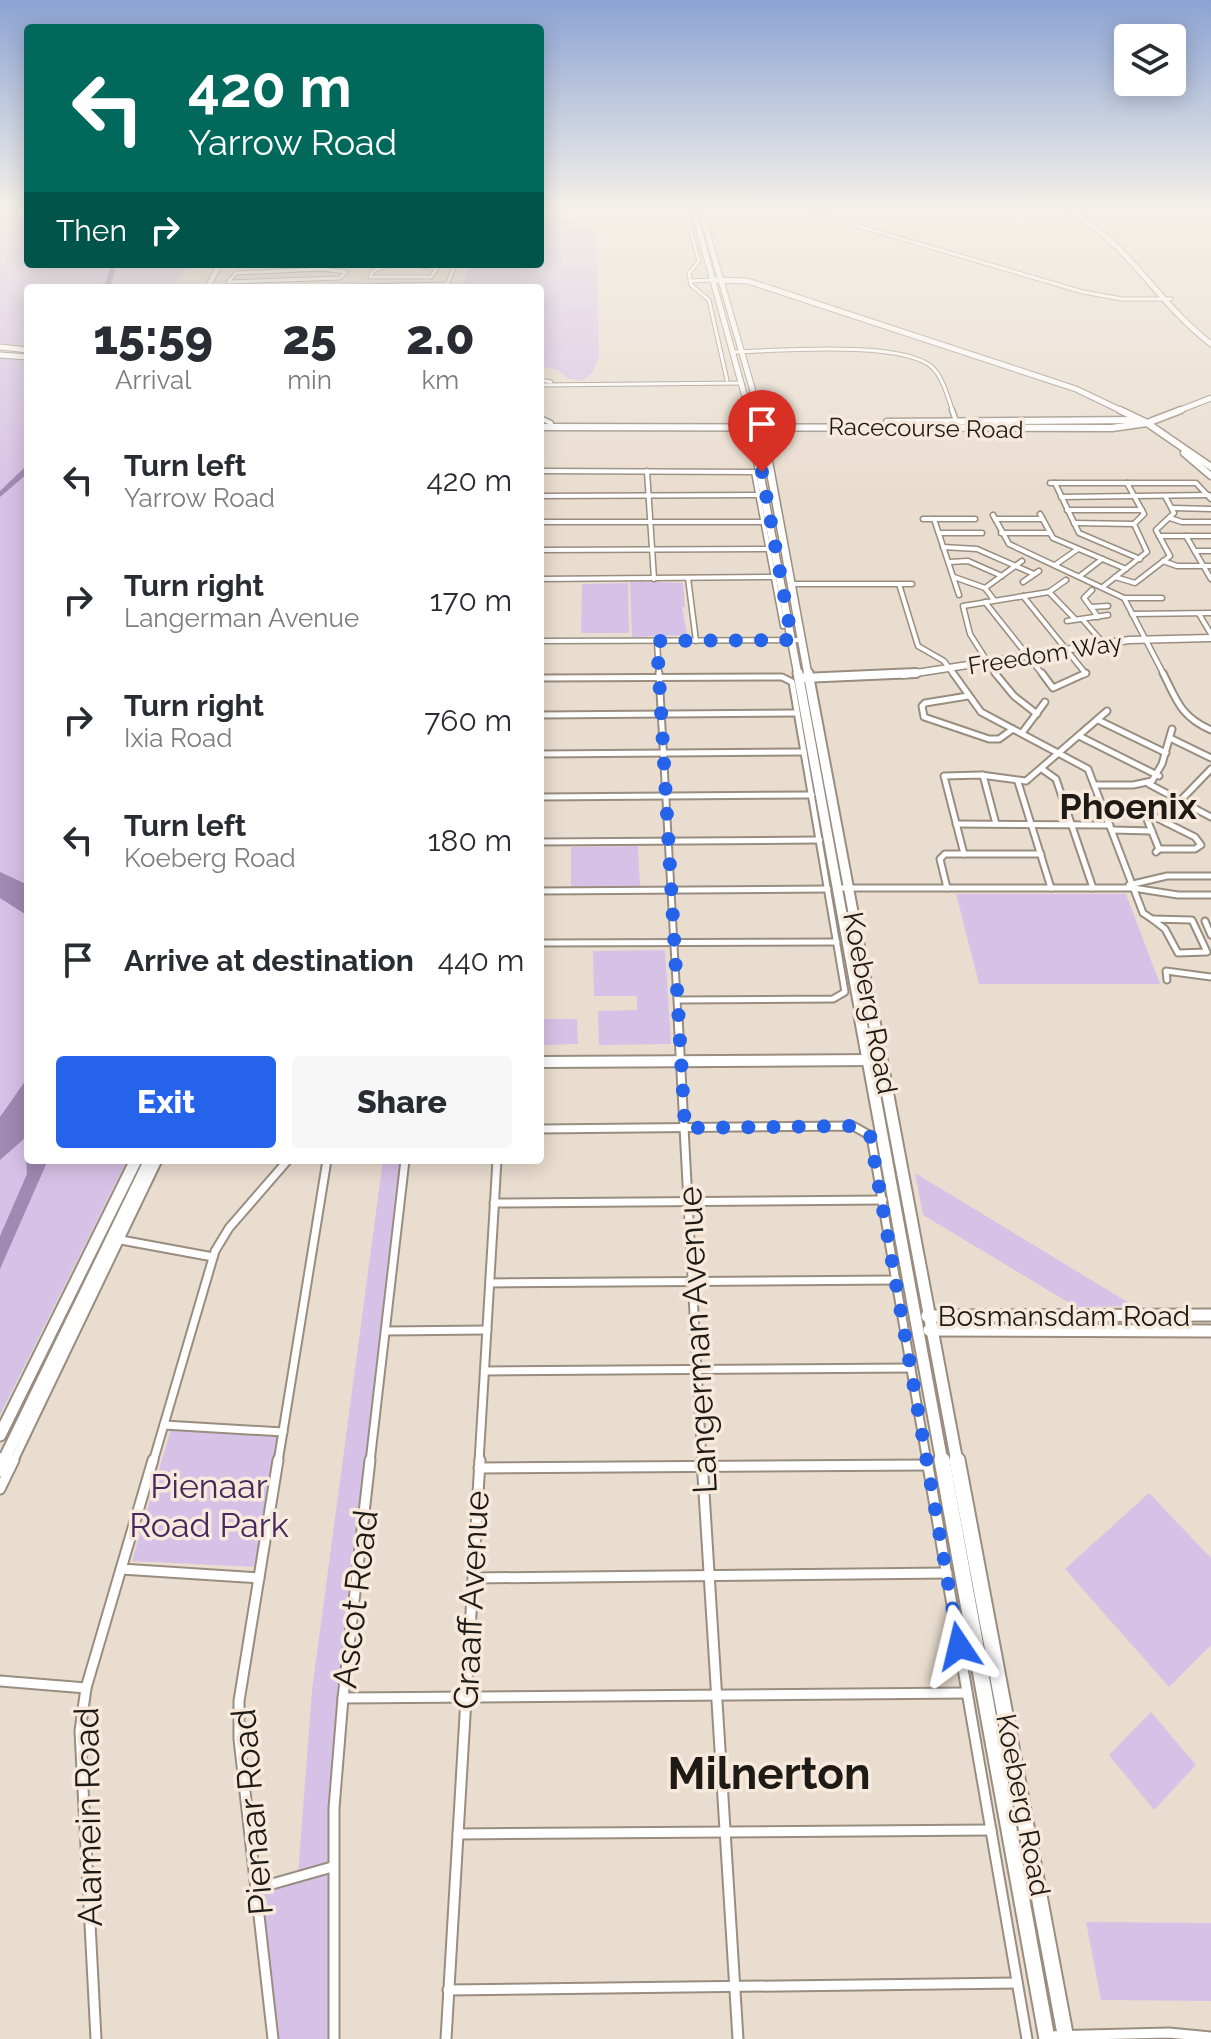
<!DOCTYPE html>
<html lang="en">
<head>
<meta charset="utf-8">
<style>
	body { margin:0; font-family:Raleway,sans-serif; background:#f7f7f7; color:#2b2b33; height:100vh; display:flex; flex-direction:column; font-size:30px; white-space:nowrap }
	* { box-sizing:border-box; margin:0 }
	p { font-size:26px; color:#7c7c81 }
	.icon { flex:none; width:44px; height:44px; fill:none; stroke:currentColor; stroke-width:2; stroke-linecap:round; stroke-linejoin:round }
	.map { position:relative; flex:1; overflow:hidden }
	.sheet { position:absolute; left:24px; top:284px; width:520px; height:880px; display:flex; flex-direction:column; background:#fff; border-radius:8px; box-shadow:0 4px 20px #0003 }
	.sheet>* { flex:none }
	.hud { position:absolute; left:24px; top:24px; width:520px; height:244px; border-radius:8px; box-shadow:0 4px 20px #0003; background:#00695c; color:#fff; overflow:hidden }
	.controls { position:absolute; left:1114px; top:24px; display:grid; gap:16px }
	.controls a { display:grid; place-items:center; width:72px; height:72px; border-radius:8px; background:#fff; box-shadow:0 4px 20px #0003; font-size:40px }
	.pin { position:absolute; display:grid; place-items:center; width:68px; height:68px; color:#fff; margin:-82px -34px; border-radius:50% 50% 50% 0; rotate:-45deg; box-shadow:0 0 8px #0007 }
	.pin .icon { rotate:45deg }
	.me { position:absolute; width:88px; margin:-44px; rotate:350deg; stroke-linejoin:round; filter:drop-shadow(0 0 6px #0008) }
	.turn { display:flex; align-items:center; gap:28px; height:168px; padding:0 32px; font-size:36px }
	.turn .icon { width:104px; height:104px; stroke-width:2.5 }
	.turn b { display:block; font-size:56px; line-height:68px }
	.then { display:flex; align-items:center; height:76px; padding:0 32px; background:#0003; gap:16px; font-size:30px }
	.eta { display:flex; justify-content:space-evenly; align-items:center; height:136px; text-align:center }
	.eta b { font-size:48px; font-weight:800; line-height:56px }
	.button { display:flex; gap:16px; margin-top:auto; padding:16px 32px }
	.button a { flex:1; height:92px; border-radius:8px; background:#2563eb; color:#fff; font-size:32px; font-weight:800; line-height:92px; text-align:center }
	.button a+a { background:#f7f7f7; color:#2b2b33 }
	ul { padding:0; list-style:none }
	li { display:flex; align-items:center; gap:24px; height:120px; padding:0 32px }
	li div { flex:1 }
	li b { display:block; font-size:30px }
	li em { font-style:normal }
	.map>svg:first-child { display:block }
</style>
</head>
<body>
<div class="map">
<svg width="1211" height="2039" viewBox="0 0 1211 2039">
	<rect width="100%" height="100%" fill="#e9ddcf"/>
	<!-- green -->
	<g fill="#d7c2e7">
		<polygon points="0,208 28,208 28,264 190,264 172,288 28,288 28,346 0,343"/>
		<polygon points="540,216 574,220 596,233 599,358 592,373 582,381 567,378 558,370 540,366 540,288 462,288 471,264 540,264"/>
		<polygon points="0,358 28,359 28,1160 127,1160 0,1415"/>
		<polygon points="630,581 683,583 685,607 682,607 687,635 632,637"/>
		<polygon points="628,583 629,633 581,633 582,584"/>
		<polygon points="638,846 640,887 571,888 571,847"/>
		<polygon points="956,894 1126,894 1160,984 979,984"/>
		<polygon points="665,950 671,1044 599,1045 598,1011 637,1010 637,996 594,996 593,951"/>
		<polygon points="544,1019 577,1019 578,1044 544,1045"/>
		<polygon points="383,1160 405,1160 334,1808 334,2039 273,2039 258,1888 298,1875 312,1690"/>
		<polygon points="915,1173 1134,1306 1135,1306 1076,1307 923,1215"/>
		<polygon points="171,1429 278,1434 257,1567 132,1561"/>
		<polygon points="1149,1493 1211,1558 1211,1645 1169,1687 1065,1569"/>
		<polygon points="1151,1712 1196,1765 1154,1810 1109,1755"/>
		<polygon points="1086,1922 1211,1923 1211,2001 1101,2000"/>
	</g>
	<!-- water -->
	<g fill="#a089b3">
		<polygon points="0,872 28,885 28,916 0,898"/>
		<polygon points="28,1077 28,1160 48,1160 0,1269 0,1236 27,1174 25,1138 0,1160 0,1117"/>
	</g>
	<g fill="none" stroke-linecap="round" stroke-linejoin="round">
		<!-- river -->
		<g fill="#a089b3" fill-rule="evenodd">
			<polygon points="111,264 117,264 110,288 104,288"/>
			<polygon points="25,467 28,467 28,473 0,497 0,491"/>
		</g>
		<!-- street-far4 casing -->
		<g stroke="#998d80" stroke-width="5">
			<g id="street-far4">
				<polyline points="684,208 699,261 689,273 691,285 709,300 727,380"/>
				<polyline points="797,208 1083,292 1122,299 1171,299"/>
				<polyline points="392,264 373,271 370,277 431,277 437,268 404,264"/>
				<polygon points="321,269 346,272 340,278 228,282 236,273"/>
				<polyline points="690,281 711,280"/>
				<polyline points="279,288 447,284"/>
				<polyline points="446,288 455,264"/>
				<path d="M733 352C775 351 901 340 932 367 943 377 948 398 953 412"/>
				<polyline points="540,380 551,382"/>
				<polyline points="540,385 742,383"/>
			</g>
		</g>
		<!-- street-far3 casing -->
		<g stroke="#998d80" stroke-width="7">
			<g id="street-far3">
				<polyline points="952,410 958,426"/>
				<polyline points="540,418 551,423"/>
				<polyline points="540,471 754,472 783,626"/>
				<polyline points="647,471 654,579"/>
				<polyline points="1050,483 1196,483 1211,499"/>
				<polyline points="1055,483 1079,533 1140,559"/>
				<polyline points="540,496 759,495"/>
				<polyline points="1061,497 1209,495"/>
				<polyline points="1173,508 1211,509"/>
				<polyline points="1067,510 1142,510"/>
				<polyline points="1040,514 1053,538 1126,569"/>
				<polyline points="993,515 1009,544 1124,598 1164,675"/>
				<polyline points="1170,518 1182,522 1211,522"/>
				<polyline points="923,519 975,519"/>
				<polyline points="934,519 959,595"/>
				<polyline points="995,519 1042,519"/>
				<polyline points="540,522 764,522"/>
				<polyline points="1074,523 1134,524"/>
				<polyline points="939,533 982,533"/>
				<polyline points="1001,533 1049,533"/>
				<polyline points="1159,536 1211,536"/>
				<polyline points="1186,536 1211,579"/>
				<polyline points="943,547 977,549 1034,574"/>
				<polyline points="540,550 768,549"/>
				<polyline points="1195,551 1211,551"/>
				<polyline points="1163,561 1177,566 1211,566"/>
				<polyline points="949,562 968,561 1002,576"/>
				<polyline points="1055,565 1078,549"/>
				<polyline points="1080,576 1102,559"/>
				<polyline points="954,577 985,588 994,600"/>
				<polyline points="1115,577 1135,583 1170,556 1156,530 1174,513 1165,496"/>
				<polyline points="688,578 696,641"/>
				<polyline points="540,579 773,577"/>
				<polyline points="1023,582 1039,571"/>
				<polyline points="791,584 912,584"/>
				<polyline points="899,584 918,646 944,661 954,675"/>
				<polyline points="1104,586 1147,552 1134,524 1144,514 1127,483"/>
				<polyline points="985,588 1022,561"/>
				<polyline points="1092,590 1084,598 1098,617"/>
				<polyline points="1049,592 1075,619"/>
				<polyline points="1023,596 1086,674 1083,675"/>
				<polyline points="1124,598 1162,598"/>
				<polyline points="985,602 1043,675"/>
				<polyline points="1091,607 1108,606"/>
				<polyline points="1132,614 1211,613"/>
				<polyline points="1199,614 1211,634"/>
				<polyline points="1083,620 1104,644"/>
				<polyline points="1067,621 1108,615"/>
				<polyline points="540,641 801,640"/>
				<polyline points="657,641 659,675"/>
				<polyline points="996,675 970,634 963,606 1049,592 1066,580"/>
			</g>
		</g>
		<!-- street-far2 casing -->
		<g stroke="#998d80" stroke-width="9">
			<g id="street-far2">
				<polyline points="659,673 678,1018"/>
				<polyline points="953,673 981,712 1088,769 1143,913 1152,919"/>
				<polyline points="995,673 1014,696 1037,714"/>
				<polyline points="1042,673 1053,688 1086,673"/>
				<path d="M1163 673C1177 701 1181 717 1211 730"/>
				<polyline points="540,678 782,677 792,682 845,992 833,999 678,1000"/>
				<polyline points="968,696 925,703 922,706 924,717 989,739 999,739 1013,729"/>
				<polyline points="540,715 797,713"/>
				<polyline points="1098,720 1166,753"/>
				<polyline points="1022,733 1045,702"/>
				<polyline points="1079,736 1159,776"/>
				<polyline points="1170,738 1211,758"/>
				<polyline points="540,754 804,752"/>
				<polyline points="1042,769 1056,779 1093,888"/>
				<polyline points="983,775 996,824"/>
				<polyline points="1018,782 1051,888"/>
				<polyline points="1149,784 1211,817"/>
				<polyline points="1096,785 1133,785 1152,781 1162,764 1172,729"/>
				<polyline points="540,797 812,795"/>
				<polyline points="1180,801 1211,769"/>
				<polyline points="1142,807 1159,849 1156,852"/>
				<polyline points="1143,811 1195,837 1201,845 1195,849 1159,849"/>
				<polyline points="1167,823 1187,805"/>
				<polyline points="956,824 1110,825"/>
				<polyline points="1112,830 1152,831"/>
				<polyline points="540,842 820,840"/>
				<polyline points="964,854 944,776 981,775 1026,781 1107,711"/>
				<polyline points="1129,885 1167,876 1211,876"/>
				<polyline points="837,888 1133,888 1178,895 1211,895"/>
				<polyline points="947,888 940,859 945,854 1041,854"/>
				<polyline points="540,891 828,889"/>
				<polygon points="1152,919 1192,920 1207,952 1178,953 1165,929"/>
				<polyline points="1205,921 1211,935"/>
				<polyline points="540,943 837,942"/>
				<polyline points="1167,980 1166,971 1211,977"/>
			</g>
		</g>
		<!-- street-far1 casing -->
		<g stroke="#998d80" stroke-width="11">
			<g id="street-far1">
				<polyline points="678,1016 702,1462"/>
				<polyline points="540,1129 853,1126 871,1136 927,1462"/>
				<polyline points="494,1203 883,1200"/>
				<polyline points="121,1240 213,1257"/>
				<polyline points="490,1283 896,1280"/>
				<polyline points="386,1331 487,1330"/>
				<polyline points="485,1371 911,1368"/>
				<polyline points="164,1425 283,1432"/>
				<polyline points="13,1462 158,1160"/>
				<polyline points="153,1462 215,1251 229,1228 288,1160"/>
				<polyline points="278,1462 327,1160"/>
				<polyline points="370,1462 405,1160"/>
				<polyline points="479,1462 497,1160"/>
			</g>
		</g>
		<!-- street casing -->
		<g stroke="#998d80" stroke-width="13">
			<g id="street">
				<polyline points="702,1460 738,2039"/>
				<polyline points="927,1460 1027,2039"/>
				<polyline points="479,1468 928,1465"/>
				<polyline points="0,1489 14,1460"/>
				<polyline points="121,1569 259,1578"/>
				<polyline points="474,1578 947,1573"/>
				<polyline points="0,1681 86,1688"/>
				<polyline points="343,1698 967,1693"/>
				<polyline points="458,1834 991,1830"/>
				<polyline points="258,1888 332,1867"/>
				<polyline points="448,1990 1017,1983"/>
				<polyline points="1046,2036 1169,2033 1211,2037"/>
				<polyline points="96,2039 80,1731 86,1688 153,1460"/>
				<polyline points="273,2039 239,1739 239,1701 278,1460"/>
				<polyline points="334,2039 334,1808 343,1698 370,1460"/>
				<polyline points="446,2039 480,1460"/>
			</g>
		</g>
		<!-- secondary-far3 casing -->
		<g stroke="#998d80" stroke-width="7">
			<g id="secondary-far3">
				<path d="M1065 208C1132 245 1154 300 1211 344"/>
				<polyline points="715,280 748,281 1076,389 1124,412"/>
				<polyline points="207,288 220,264"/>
				<polyline points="1175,412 1211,398"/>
			</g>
		</g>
		<!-- secondary-far2 casing -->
		<g stroke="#998d80" stroke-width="9">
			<g id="secondary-far2">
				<polyline points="1120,410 1147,423 1211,467"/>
				<polyline points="887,422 1137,420"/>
				<polyline points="540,427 1112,428 1147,423 1181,410"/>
				<polyline points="1184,453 1211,476"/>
				<polyline points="903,675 1129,640 1211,638"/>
			</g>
		</g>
		<!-- secondary-far1 casing -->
		<g stroke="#998d80" stroke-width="12">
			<polyline id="secondary-far1" points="802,678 916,673"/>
		</g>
		<!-- secondary casing -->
		<g stroke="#998d80" stroke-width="14">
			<polyline id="secondary" points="540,1062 873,1060"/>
		</g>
		<!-- primary-far4 casing -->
		<g stroke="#998d80" stroke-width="7">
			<g id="primary-far4">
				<polyline points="693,208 749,412"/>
				<polyline points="700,208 759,412"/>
				<polyline points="0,347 28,350"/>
				<polyline points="0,355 28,357"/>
			</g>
		</g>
		<!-- primary-far3 casing -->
		<g stroke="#998d80" stroke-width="10">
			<g id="primary-far3">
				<polyline points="748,410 798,675"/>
				<polyline points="759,410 808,675"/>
			</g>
		</g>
		<!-- primary-far2 casing -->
		<g stroke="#998d80" stroke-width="13">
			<g id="primary-far2">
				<polyline points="798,673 861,1018"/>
				<polyline points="808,673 873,1018"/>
			</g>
		</g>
		<!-- primary-far1 casing -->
		<g stroke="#998d80" stroke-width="15">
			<g id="primary-far1">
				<polyline points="860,1016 942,1462"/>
				<polyline points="873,1016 957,1462"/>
				<polyline points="927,1316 1211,1315"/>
				<polyline points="929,1330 1211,1331"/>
				<polyline points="0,1435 136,1160"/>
				<polyline points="3,1462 150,1160"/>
			</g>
		</g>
		<!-- primary casing -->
		<g stroke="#998d80" stroke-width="19">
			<g id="primary">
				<polyline points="942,1460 1047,2039"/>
				<polyline points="957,1460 1066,2039"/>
				<polyline points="0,1469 4,1460"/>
			</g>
		</g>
		<!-- street-far4 -->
		<use href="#street-far4" stroke="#fff" stroke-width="3"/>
		<!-- street-far3 -->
		<use href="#street-far3" stroke="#fff" stroke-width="4"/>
		<!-- street-far2 -->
		<use href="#street-far2" stroke="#fff" stroke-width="5"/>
		<!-- street-far1 -->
		<use href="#street-far1" stroke="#fff" stroke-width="7"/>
		<!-- street -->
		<use href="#street" stroke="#fff" stroke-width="9"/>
		<!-- secondary-far3 -->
		<use href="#secondary-far3" stroke="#fff" stroke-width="5"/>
		<!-- secondary-far2 -->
		<use href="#secondary-far2" stroke="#fff" stroke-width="6"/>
		<!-- secondary-far1 -->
		<use href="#secondary-far1" stroke="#fff" stroke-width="8"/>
		<!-- secondary -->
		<use href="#secondary" stroke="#fff" stroke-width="10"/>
		<!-- primary-far4 -->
		<use href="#primary-far4" stroke="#fff" stroke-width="5"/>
		<!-- primary-far3 -->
		<use href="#primary-far3" stroke="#fff" stroke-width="7"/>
		<!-- primary-far2 -->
		<use href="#primary-far2" stroke="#fff" stroke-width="9"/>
		<!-- primary-far1 -->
		<use href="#primary-far1" stroke="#fff" stroke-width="11"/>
		<!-- primary -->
		<use href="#primary" stroke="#fff" stroke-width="15"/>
	</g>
	<!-- sky -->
	<linearGradient id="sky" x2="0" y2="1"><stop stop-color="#8ba3d3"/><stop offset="0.42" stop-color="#f5f0e9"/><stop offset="1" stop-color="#f5f0e9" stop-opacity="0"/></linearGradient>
	<rect width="1211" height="493" fill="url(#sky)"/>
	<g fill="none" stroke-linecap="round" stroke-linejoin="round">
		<!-- route -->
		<polyline stroke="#2563eb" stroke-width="14" stroke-dasharray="0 25.2" points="762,472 792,640 657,641 685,1128 855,1126 870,1135 959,1646"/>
	</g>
	<g text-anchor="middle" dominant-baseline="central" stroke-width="7" stroke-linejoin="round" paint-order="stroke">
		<!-- far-street labels -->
		<g font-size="24" fill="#1e1a15" stroke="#f7eadc">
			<text transform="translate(926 428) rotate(1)">Racecourse Road</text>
			<text transform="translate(1045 654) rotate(-9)">Freedom Way</text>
		</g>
		<!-- street labels -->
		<g font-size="28" fill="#1e1a15" stroke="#f7eadc">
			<text transform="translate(870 1003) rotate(79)">Koeberg Road</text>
			<text x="1064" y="1316">Bosmansdam Road</text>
			<text transform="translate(1023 1805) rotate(79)">Koeberg Road</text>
		</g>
		<!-- near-street labels -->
		<g font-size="34" fill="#1e1a15" stroke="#f7eadc">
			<text transform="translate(697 1340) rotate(-93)">Langerman Avenue</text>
			<text transform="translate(355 1599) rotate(-83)">Ascot Road</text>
			<text transform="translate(471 1600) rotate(-87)">Graaff Avenue</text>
			<text transform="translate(252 1812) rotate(-95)">Pienaar Road</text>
			<text transform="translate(88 1817) rotate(-91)">Alamein Road</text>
		</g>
		<!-- near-park labels -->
		<g font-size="34" fill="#47275d" stroke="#f7eadc">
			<text x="209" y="1486">Pienaar<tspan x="209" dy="39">Road Park</tspan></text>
		</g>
		<!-- district labels -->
		<g font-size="36" font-weight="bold" fill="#1e1a15" stroke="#f7eadc">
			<text x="1128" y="806">Phoenix</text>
		</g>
		<!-- near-district labels -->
		<g font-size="44" font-weight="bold" fill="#1e1a15" stroke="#f7eadc">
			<text x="769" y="1773">Milnerton</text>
		</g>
	</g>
</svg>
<div class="controls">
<a><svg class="icon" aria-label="layers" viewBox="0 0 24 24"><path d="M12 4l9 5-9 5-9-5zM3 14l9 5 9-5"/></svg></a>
</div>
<div class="pin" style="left:762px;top:472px;background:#d93025"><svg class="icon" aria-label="arrive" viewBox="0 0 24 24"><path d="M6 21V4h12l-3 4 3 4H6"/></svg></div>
<svg class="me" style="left:959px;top:1646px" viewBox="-20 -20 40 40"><path d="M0-17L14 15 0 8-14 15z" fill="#2563eb" stroke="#fff" stroke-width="4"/></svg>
<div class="hud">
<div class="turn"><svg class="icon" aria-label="left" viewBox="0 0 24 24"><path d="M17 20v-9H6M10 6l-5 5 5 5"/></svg><div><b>420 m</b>Yarrow Road</div></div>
<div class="then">Then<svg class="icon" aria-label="right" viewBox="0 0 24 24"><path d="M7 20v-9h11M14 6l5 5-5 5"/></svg></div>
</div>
<section class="sheet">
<div class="eta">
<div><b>15:59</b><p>Arrival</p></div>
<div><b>25</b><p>min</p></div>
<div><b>2.0</b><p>km</p></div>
</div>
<ul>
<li><svg class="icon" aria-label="left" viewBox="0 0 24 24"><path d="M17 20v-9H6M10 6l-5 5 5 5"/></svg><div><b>Turn left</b><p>Yarrow Road</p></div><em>420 m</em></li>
<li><svg class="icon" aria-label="right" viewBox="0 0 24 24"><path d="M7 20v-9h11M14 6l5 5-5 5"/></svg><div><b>Turn right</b><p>Langerman Avenue</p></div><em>170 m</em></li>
<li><svg class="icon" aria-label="right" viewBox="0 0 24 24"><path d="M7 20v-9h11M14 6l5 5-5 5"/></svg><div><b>Turn right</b><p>Ixia Road</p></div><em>760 m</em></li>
<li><svg class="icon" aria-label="left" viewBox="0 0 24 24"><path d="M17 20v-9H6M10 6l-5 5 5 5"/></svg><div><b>Turn left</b><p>Koeberg Road</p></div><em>180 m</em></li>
<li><svg class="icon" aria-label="arrive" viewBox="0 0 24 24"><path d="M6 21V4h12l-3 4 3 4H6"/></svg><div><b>Arrive at destination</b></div><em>440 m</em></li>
</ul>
<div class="button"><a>Exit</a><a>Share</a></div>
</section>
</div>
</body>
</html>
